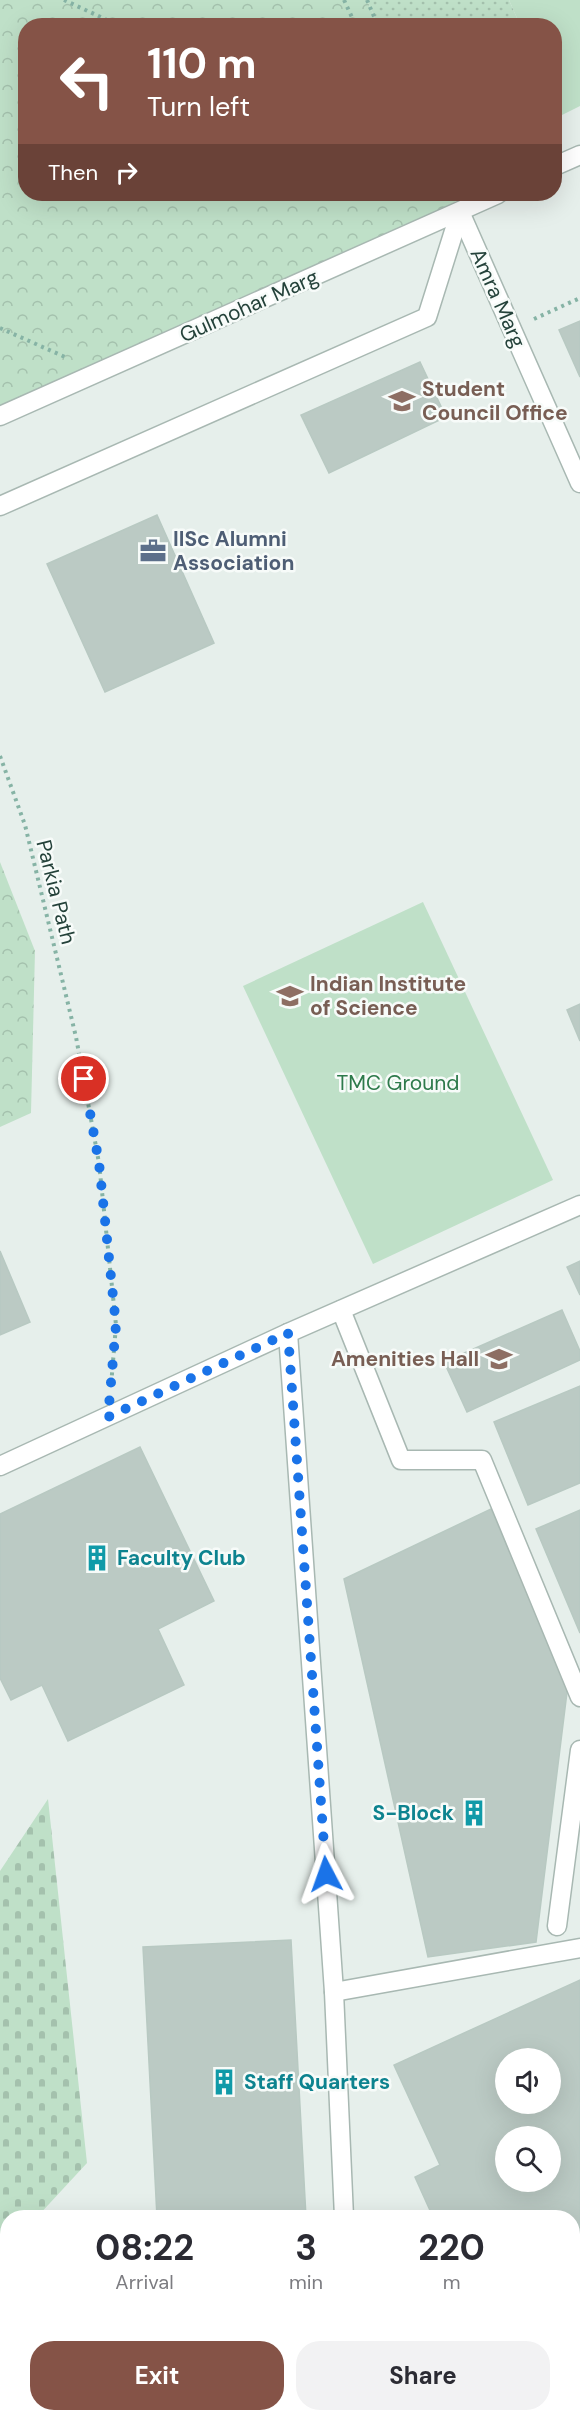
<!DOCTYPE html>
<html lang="en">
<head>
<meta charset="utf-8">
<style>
	body { margin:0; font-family:"DM Sans",sans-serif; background:#f2f2f3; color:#2b2b33; height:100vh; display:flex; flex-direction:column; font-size:22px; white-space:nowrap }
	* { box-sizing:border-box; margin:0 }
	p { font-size:20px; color:#7c7c81 }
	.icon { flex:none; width:33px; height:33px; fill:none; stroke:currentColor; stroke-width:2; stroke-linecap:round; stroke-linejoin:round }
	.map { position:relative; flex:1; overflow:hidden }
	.details { position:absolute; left:0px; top:2210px; width:580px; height:212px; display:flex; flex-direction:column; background:#fff; border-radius:24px 24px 0 0; box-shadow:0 6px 24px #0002 }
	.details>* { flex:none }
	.top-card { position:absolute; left:18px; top:18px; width:544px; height:183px; border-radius:24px; box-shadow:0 6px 24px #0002; background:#855347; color:#fff; overflow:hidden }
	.buttons { position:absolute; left:495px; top:2048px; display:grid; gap:12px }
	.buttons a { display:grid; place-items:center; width:66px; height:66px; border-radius:50%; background:#fff; box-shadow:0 6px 24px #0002; font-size:30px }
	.pin { position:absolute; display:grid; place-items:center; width:51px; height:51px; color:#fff; margin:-26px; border:3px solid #fff; border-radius:50%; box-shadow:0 2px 6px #0007 }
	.me { position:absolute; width:66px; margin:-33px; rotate:356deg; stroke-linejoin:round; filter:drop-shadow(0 0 4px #0008) }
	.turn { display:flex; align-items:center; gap:21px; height:126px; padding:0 30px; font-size:27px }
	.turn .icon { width:78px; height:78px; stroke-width:2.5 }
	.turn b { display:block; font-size:42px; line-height:51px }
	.then { display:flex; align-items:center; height:57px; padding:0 30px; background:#0003; gap:12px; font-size:22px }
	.eta { display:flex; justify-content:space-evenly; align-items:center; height:102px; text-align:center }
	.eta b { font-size:36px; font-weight:700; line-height:42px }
	.cta { display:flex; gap:12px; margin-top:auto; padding:12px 30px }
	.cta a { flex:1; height:69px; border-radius:24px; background:#855347; color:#fff; font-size:24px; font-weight:700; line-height:69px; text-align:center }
	.cta a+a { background:#f2f2f3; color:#2b2b33 }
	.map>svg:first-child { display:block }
</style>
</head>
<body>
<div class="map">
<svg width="580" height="2420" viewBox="0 0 580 2420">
	<defs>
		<pattern id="forest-crowns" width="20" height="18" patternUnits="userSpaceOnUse" patternTransform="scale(1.5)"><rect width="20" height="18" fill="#bfe0c8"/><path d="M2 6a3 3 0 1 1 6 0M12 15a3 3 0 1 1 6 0" fill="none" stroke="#a4c1ad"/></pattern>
		<pattern id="cemetery-stones" width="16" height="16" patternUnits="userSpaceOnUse" patternTransform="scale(1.5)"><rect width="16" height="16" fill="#bfe0c8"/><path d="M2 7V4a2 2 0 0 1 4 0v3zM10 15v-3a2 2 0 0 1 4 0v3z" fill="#a4c1ad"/></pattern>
		<pattern id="garden-dots" width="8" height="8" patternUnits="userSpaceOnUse" patternTransform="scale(1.5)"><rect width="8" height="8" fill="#bfe0c8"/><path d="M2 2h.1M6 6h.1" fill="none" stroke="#a4c1ad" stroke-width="1.8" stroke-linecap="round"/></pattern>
		<pattern id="water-ripples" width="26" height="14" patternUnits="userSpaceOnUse" patternTransform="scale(1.5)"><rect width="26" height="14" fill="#8ec9d4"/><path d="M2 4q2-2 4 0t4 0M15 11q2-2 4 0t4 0" fill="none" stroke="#74a5ad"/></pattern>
	</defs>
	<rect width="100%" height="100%" fill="#e6efeb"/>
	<!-- forest -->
	<g fill="url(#forest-crowns)">
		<polygon points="0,0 367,0 378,25 26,26 26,194 452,194 460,212 0,414"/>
		<polygon points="0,862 35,951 31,1113 0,1127"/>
	</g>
	<!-- cemetery -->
	<polygon fill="url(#cemetery-stones)" points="48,1799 87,2163 37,2217 8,2217 7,2250 0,2258 0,1871"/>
	<!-- park -->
	<g fill="#bfe0c8">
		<polygon points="509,0 580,0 580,106 560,116 555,105 555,26 520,25"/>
		<polygon points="423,902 553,1180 373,1264 243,986"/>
	</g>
	<!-- garden -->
	<g fill="url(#garden-dots)">
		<polygon points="367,0 509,0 520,25 378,25"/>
		<polygon points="555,105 560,116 562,163 555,166"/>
		<polygon points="370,2414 519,2414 522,2420 371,2420"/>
	</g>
	<!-- water -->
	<polygon fill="url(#water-ripples)" points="406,2414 496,2414 501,2420 402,2420"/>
	<!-- building -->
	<g fill="#bbcac4" stroke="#b8c9c2" stroke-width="1.5" fill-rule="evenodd">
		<polygon points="580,321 580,377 559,330"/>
		<polygon points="420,362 446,417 329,473 301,415"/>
		<polygon points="157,515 214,643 105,692 47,564"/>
		<polygon points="580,1004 580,1041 567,1010"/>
		<polygon points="0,1251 30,1322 0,1335"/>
		<polygon points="580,1261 580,1295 567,1267"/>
		<polygon points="562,1310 580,1351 580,1360 467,1412 444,1362"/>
		<polygon points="580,1386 580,1483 528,1505 494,1422"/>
		<polygon points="140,1447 214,1601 158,1629 184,1685 68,1741 42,1685 11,1700 0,1678 0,1514"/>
		<polygon points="491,1509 568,1684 536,1942 428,1957 344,1579"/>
		<polygon points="580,1510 580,1633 536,1529"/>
		<polygon points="291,1940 306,2217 157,2217 143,1947"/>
		<path d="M580 1980V2288L573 2291V2217H433L415 2177 440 2165 394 2065ZM506 2058H550V2103H506ZM506 2136H550V2181H506Z"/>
		<polygon points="573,2316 580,2332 580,2367 573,2370"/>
		<polygon points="8,2360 8,2414 102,2414 102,2420 0,2420 0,2361"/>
		<polygon points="167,2414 317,2414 317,2420 168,2420"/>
	</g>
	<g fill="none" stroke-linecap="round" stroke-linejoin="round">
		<!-- lane casing -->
		<g stroke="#a8b8b2" stroke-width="21">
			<g id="lane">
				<polyline points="555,166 580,155"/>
				<polyline points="460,212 580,483"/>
				<polyline points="0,416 498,194"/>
				<polyline points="0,506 427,317 460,212"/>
				<polyline points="341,1310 401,1460 482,1460 580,1697"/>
				<polyline points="288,1333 334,1992 344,2217"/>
				<polyline points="0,1466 288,1333 580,1205"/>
				<polyline points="557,1926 580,1750"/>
				<polyline points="334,1992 580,1948"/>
				<polyline points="352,2414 352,2420"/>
			</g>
		</g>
		<!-- path -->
		<g stroke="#86b3a5" stroke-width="4" stroke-dasharray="3 4.5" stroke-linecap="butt">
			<polyline points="64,0 120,26"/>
			<polyline points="344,0 356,26"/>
			<polyline points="367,0 378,26"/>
			<polyline points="534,319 580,298"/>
			<polyline points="0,328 65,357"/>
			<polyline points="0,756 25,825 76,1037 99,1163 116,1325 111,1386"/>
			<polyline points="514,2414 517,2420"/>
			<polyline points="389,2420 393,2414"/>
		</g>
		<!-- lane -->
		<use href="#lane" stroke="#fff" stroke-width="18"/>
	</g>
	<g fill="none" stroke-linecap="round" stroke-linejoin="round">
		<!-- route -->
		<polyline stroke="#1a73e8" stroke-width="10" stroke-dasharray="0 18" points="84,1079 99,1163 116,1325 108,1417 288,1333 326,1874"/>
	</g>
	<!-- icons -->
	<defs>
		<g id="university-bare" transform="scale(2.07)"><path d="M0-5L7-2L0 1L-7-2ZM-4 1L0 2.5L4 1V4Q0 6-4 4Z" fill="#8d6e63" stroke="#f7fbf9" stroke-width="2.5" paint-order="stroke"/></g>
		<g id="office-bare" transform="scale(2.07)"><path d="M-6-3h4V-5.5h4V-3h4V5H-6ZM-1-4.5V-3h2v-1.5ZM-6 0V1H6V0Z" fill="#5c6f8a" stroke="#f7fbf9" stroke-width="2.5" paint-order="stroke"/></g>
		<g id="building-bare" transform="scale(2.07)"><path d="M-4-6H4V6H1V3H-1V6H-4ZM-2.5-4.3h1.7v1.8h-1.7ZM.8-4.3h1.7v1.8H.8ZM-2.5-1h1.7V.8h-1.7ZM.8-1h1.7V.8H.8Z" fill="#0f9aa8" stroke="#f7fbf9" stroke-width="2.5" paint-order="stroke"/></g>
	</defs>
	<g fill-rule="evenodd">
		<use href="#university-bare" x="402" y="401"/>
		<use href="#office-bare" x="153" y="551"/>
		<use href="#university-bare" x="290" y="996"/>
		<use href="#university-bare" x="499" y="1359"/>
		<use href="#building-bare" x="97" y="1558"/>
		<use href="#building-bare" x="474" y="1813"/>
		<use href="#building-bare" x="224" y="2082"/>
	</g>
	<g text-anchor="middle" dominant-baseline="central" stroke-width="5" stroke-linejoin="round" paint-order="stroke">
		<!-- street labels -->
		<g font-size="21" fill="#24423a" stroke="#f7fbf9">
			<text transform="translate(498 298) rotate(66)">Amra Marg</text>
			<text transform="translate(249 306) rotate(-24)">Gulmohar Marg</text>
			<text transform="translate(56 892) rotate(76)">Parkia Path</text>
		</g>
		<!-- education labels -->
		<g font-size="21" font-weight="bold" fill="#785e54" stroke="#f7fbf9" text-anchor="start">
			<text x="422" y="389">Student<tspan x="422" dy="24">Council Office</tspan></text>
			<text x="310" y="984">Indian Institute<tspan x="310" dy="24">of Science</tspan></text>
			<text x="479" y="1359" text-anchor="end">Amenities Hall</text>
		</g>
		<!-- service labels -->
		<g font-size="21" font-weight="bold" fill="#4e5e75" stroke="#f7fbf9" text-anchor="start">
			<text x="173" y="539">IISc Alumni<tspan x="173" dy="24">Association</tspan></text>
		</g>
		<!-- park labels -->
		<g font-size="21" fill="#2d7a4b" stroke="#f7fbf9">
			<text x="398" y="1083">TMC Ground</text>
		</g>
		<!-- culture labels -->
		<g font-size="21" font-weight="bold" fill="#0d838f" stroke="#f7fbf9" text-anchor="start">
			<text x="117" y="1558">Faculty Club</text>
			<text x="454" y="1813" text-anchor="end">S-Block</text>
			<text x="244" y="2082">Staff Quarters</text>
		</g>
	</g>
</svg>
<div class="buttons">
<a><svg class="icon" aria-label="sound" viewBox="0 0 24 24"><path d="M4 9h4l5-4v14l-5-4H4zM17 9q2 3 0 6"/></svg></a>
<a><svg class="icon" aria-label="search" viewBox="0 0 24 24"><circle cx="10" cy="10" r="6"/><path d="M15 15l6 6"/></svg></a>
</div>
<div class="pin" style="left:84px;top:1079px;background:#d93025"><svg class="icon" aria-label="arrive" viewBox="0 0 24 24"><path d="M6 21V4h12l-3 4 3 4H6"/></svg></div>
<svg class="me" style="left:326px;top:1874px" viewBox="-20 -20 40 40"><path d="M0-17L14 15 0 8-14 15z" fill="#1a73e8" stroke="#fff" stroke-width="4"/></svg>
<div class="top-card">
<div class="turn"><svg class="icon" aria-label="left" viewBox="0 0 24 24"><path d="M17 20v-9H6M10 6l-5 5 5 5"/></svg><div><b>110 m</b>Turn left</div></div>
<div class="then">Then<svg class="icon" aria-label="right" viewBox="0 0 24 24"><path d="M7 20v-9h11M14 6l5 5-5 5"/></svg></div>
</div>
<section class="details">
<div class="eta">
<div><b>08:22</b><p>Arrival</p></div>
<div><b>3</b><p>min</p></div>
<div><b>220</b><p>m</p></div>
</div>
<div class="cta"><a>Exit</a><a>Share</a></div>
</section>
</div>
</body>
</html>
